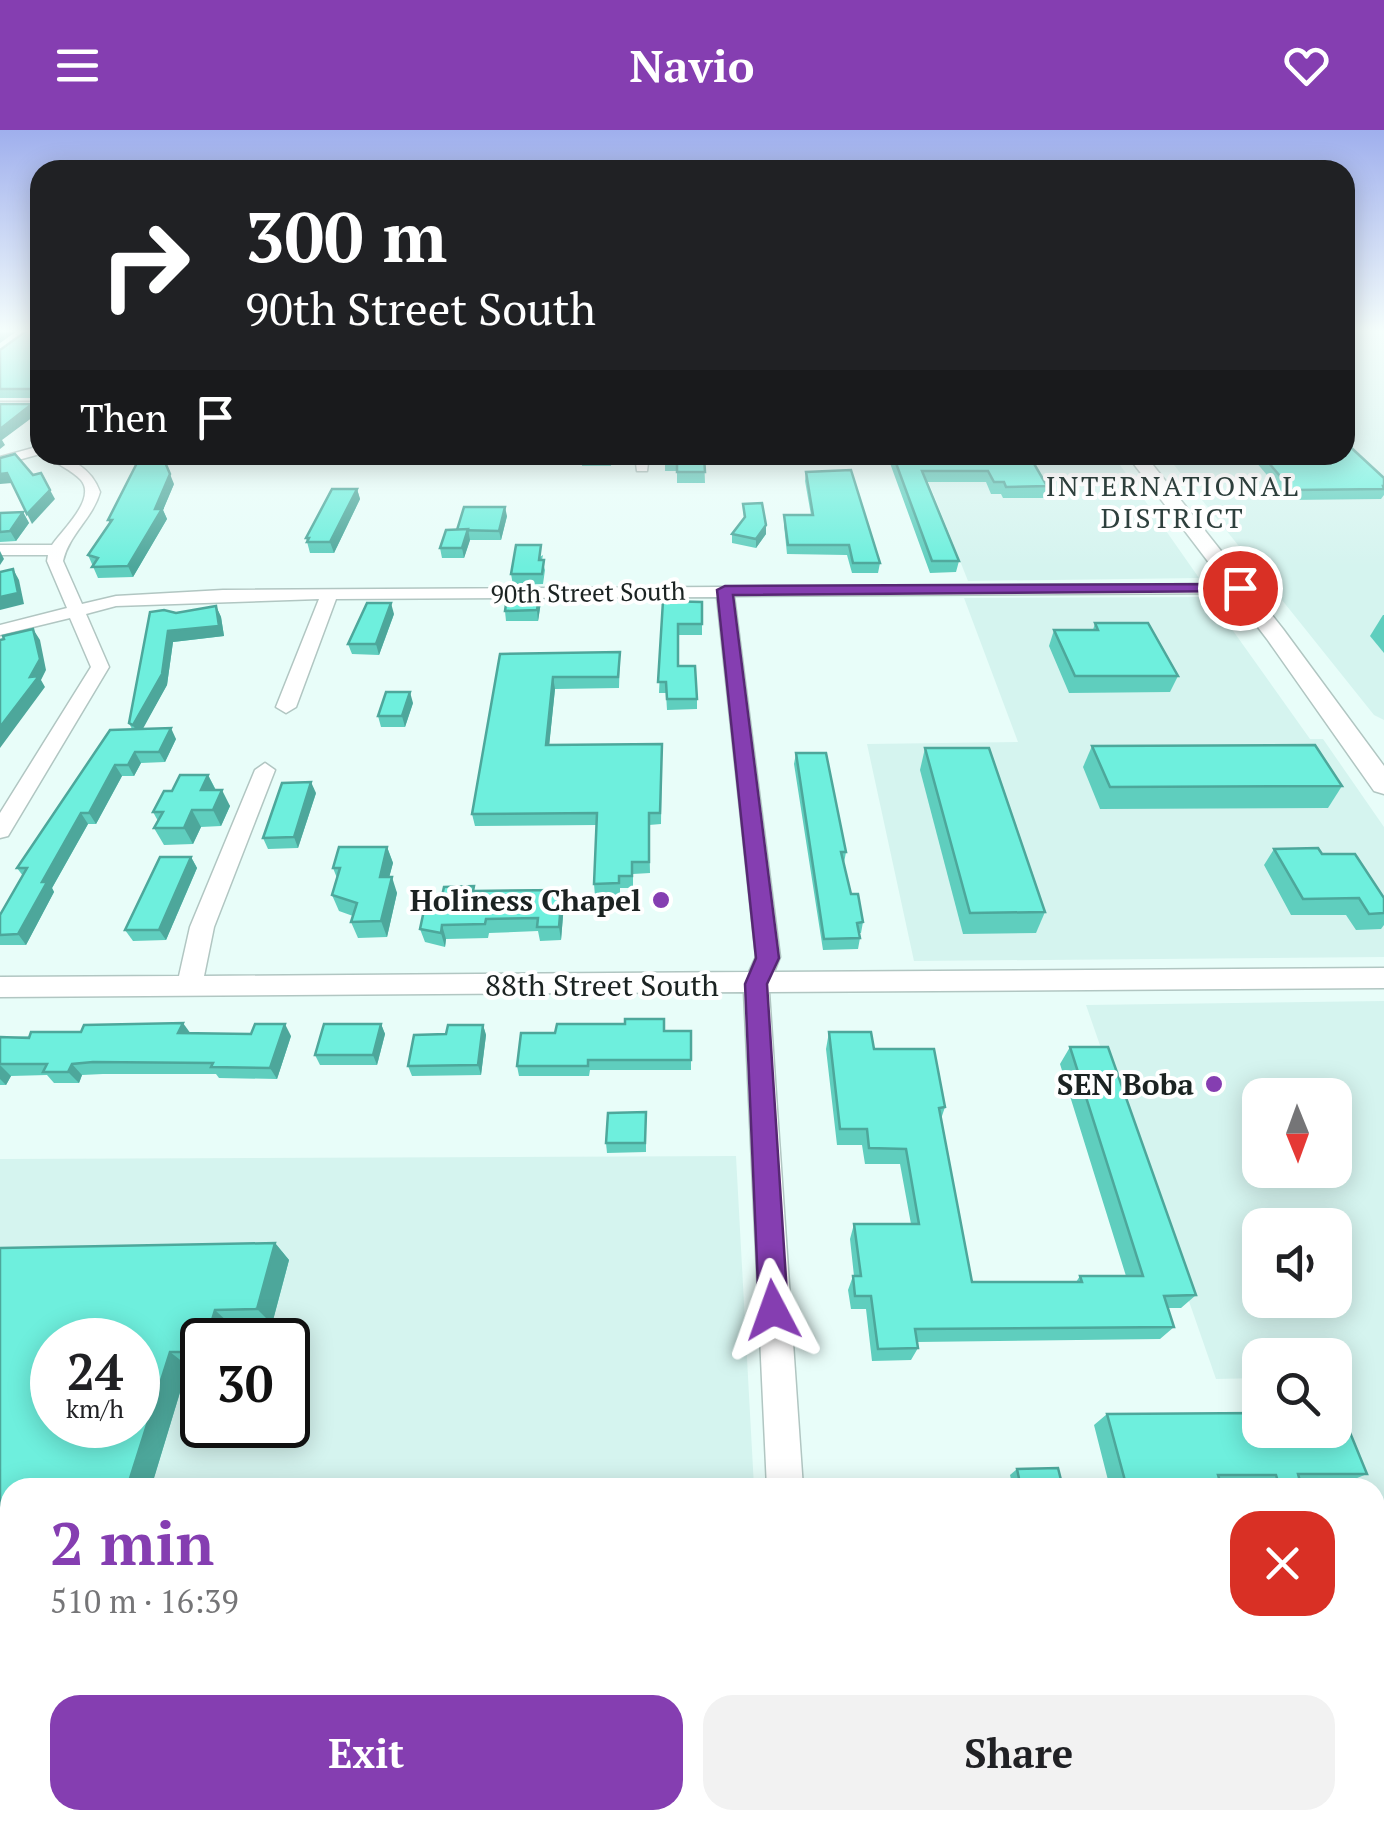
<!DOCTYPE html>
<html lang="en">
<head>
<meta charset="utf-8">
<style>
	body { margin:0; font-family:"PT Serif",serif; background:#f2f2f2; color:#202124; height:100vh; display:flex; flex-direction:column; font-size:38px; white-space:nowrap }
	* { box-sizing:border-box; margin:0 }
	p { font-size:32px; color:#757577 }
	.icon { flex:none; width:55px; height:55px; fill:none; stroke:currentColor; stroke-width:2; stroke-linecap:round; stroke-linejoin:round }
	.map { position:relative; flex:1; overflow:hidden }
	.drawer { position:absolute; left:0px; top:1348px; width:1385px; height:352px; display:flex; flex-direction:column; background:#fff; border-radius:30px 30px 0 0; box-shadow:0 5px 25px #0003 }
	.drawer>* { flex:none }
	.hud { position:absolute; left:30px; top:30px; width:1325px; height:305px; border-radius:30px; box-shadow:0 5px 25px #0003; background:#202124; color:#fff; overflow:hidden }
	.needle { width:65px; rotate:179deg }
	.buttons { position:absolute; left:1242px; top:948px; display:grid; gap:20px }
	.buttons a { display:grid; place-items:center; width:110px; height:110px; border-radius:20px; background:#fff; box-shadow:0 5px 25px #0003; font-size:50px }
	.speed { position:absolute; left:30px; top:1188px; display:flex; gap:20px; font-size:50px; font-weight:700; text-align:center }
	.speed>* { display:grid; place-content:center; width:130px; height:130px; border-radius:50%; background:#fff; box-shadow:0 5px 25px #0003; line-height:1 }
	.speed small { font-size:25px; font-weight:400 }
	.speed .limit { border:5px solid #111; border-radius:15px; background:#fff; color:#111 }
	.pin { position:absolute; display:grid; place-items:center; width:85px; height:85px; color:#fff; margin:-42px; border:5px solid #fff; border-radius:50%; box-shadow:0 2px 10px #0007 }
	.me { position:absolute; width:110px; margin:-55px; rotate:356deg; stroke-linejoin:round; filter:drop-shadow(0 0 8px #0008) }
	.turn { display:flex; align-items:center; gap:35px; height:210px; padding:0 50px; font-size:45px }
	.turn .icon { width:130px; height:130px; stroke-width:2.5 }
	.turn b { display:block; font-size:70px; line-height:85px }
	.then { display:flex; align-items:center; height:95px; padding:0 50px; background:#0003; gap:20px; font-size:38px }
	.round { display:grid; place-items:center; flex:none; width:105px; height:105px; border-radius:30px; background:#f2f2f2 }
	.headline { display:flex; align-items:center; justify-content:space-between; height:170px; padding:0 50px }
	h1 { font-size:60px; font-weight:700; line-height:75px; color:#853eb1 }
	.action { display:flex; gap:20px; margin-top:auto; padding:20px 50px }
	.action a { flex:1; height:115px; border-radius:30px; background:#853eb1; color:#fff; font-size:40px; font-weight:700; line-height:115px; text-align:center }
	.action a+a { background:#f2f2f2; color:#202124 }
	header { display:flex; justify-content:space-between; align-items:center; height:130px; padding:0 50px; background:#853eb1; color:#fff; font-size:45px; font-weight:700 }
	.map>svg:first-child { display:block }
</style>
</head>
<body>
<header><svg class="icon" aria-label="menu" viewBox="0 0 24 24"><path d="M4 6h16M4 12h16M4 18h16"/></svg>Navio<svg class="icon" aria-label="heart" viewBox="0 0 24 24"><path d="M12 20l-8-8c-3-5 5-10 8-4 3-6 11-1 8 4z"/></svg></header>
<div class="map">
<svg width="1384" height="1699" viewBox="0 0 1384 1699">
	<rect width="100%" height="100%" fill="#e8fdf9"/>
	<!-- built -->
	<g fill="#d5f4ef" fill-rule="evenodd">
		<polygon points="1345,199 1384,199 1384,590 1374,585 1166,325 1345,325"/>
		<polygon points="918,325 1113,325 1199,448 968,451"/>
		<polygon points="1209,467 1310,609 1323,609 1384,697 1384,827 914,831 867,614 1018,612 964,468"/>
		<path d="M1384 871V1416L1375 1394V1358L1360 1357 1335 1297V1225H1260V1248L1216 1249 1086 875ZM1260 965H1335V1040H1260ZM1260 1095H1335V1170H1260Z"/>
		<path d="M736 1026 754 1357 10 1358V1690H558L554 1699H0V1029ZM52 1210H138V1295H52ZM202 1210H288V1295H202Z"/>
	</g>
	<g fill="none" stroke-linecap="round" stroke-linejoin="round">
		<!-- minor casing -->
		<g stroke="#b1c6c2" stroke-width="3">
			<g id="minor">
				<rect x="0" y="272" width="40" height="8"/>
				<polygon points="40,316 40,324 0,335 0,327"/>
				<path d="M46 325C70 325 92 339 100 362 93 388 69 404 63 431L82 474 116 466 223 460 1245 454V462L1239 463 734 466 780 827 774 842 1384 838V858L769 862 803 1358H767L744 862 0 867V847L179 846 190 797 255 640 265 633 275 640 214 797 204 846 749 842 756 827 717 467 336 469 296 577 286 583 276 577 319 469 116 476 86 484 109 537 8 706 0 708V683L91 537 70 488 0 505V495L67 478 47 431 48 425H0V415H52C62 400 97 369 81 350 72 340 56 334 46 325Z"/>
				<polygon points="635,325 649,325 647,341 637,341"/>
				<polygon points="787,1690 829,1690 831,1699 787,1699"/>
			</g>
		</g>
		<!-- major casing -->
		<g stroke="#b1c6c2" stroke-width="3">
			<polygon id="major" points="1127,325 1145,325 1283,499 1384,636 1384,664 1374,661 1267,509"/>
		</g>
		<!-- minor -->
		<use href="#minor" fill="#fff" fill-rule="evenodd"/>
		<!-- major -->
		<use href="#major" fill="#fff" fill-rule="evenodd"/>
	</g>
	<!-- wall -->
	<g fill="#5fcebe">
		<polygon points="25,199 40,199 40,268 0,268 0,220 28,199"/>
		<polygon points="546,325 617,325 617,329 612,329 611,336 582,336 582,329 546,329"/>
		<polygon points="665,325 704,325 705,353 677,353 677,341 665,341"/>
		<polygon points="887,325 1029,325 1047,356 1044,368 1003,368 1001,364 991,364 986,352 926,352 959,431 956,442 930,443"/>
		<polygon points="1250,325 1345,325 1384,348 1384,365 1381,369 1288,370"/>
		<polygon points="806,342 880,433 878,443 852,443 847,425 787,424 784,395 784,385 811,385 805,351"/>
		<polygon points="174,354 163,380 167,389 133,447 98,448 88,425 110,393 108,390"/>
		<polygon points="357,359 360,369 334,423 310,423 306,408"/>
		<polygon points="743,374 766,404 756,418 732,413 732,404 744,389"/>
		<polygon points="23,382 29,393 16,411 0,412 0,383"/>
		<polygon points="507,386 501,410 470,410 464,428 442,428 440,418 457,400"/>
		<polygon points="543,425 542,430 545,440 543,454 513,455 511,444"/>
		<polygon points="540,461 541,472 538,491 506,491 505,481"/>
		<polygon points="663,471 702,472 702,505 678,505 678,536 697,569 697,579 667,580 666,563 659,563"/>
		<polygon points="216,476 221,487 224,506 173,512 167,555 142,599 176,609 165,632 141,633 134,646 122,646 96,694 88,694 52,758 54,762 26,815 0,815 0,785 23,746 17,738 132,599 129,593 176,483"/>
		<polygon points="394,484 379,525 352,524 348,514"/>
		<polygon points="1383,485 1384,485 1384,523 1370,506"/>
		<polygon points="1095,493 1178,546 1170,562 1069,563 1049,516 1054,500 1093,500"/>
		<polygon points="620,522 619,558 555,559 549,615 662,614 661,694 649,695 650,743 633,744 633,758 620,758 620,765 595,766 594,754 597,695 475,696 472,684 500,524"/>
		<polygon points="413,573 405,597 381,597 378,586"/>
		<polygon points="1092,616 1342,656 1328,678 1100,679 1083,637"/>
		<polygon points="925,618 1045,782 1036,803 963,804 920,640"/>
		<polygon points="796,623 846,722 844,733 851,764 863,792 861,803 859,803 860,808 858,819 823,820 794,634"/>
		<polygon points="208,645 216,660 230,676 221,696 201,697 193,714 164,715 154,698 158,691 153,682 172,661"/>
		<polygon points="316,663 298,718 268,719 263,708"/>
		<polygon points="387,717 393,733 389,747 397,763 387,807 358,808 351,792 353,786 339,781 332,765 337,748 333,738"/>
		<polygon points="1274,719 1322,724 1384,768 1384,795 1381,799 1356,800 1346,785 1291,785 1264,735"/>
		<polygon points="191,727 197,738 166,810 133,811 125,800"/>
		<polygon points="475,761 564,774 561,810 540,811 538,801 489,803 488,808 446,809 445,817 425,812 420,799 442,766"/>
		<polygon points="381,894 385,904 377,935 320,935 315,925"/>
		<polygon points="483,895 486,905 481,945 412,946 408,936 446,904"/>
		<polygon points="665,901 691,901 691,940 590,940 589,946 519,946 517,936"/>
		<polygon points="829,902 874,919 945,977 941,989 972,1152 1076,1152 1080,1146 1126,1146 1060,934 1070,917 1196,1165 1181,1178 1168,1178 1174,1197 1160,1209 917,1212 918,1218 911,1230 872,1231 866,1179 851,1179 848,1160 853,1146 854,1146 850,1109 854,1094 911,1094 900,1034 865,1034 862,1015 837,1015 826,919"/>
		<polygon points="190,903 291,906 277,949 219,948 216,944 103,944 82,945 79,953 54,953 47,945 11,946 6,955 0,955 0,907"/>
		<polygon points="646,992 646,1022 607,1023 606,1013"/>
		<polygon points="275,1113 289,1130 272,1194 231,1195 202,1210 202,1236 188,1236 47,1699 0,1699 0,1118"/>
		<polygon points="1107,1284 1367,1344 1345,1353 1301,1353 1302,1358 1257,1358 1256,1354 1221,1354 1222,1358 1110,1358 1094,1295"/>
		<polygon points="1017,1339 1063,1358 1013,1358 1010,1345"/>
		<polygon points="1375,1385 1384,1385 1384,1582 1375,1558"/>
		<polygon points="674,1690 723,1690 741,1692 743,1695"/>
		<polygon points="958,1690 1276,1690 1279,1699 1070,1699 1069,1691 1031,1691 1033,1699 966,1699 965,1692"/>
	</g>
	<!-- shaded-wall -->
	<g fill="#4da79b">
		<polygon points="4,199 20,199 0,213 0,202"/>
		<polygon points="32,274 37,284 2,310 5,315 0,319 0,299"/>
		<polygon points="7,343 12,353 0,354 0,344"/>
		<polygon points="170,344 174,354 163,380 167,389 133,447 128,436"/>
		<polygon points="357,359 360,369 334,423 330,412"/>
		<polygon points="50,360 55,369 32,394 27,384"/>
		<polygon points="505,377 507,386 501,410 499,401"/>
		<polygon points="23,382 29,393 16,411 10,401"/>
		<polygon points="766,395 766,404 756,418 756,409"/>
		<polygon points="468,399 470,410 464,428 462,418"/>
		<polygon points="0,421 4,429 0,435"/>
		<polygon points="13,439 19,450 24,474 0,480 0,467"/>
		<polygon points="540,461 541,472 538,491 537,480"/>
		<polygon points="391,473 394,484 379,525 376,514"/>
		<polygon points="216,476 221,487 224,506 173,512 167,555 139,606 133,595 168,501"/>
		<polygon points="33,499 40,510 46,540 41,550 45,557 0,618 0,597 30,547"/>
		<polygon points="553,547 555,559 548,627 546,615"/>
		<polygon points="410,562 413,573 405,597 402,586"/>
		<polygon points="171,598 176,609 165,632 159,622"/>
		<polygon points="135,622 141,633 134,646 128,635"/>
		<polygon points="115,635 122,646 96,694 89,683"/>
		<polygon points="208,645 216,661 201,660"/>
		<polygon points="311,652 316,663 298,718 294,707"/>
		<polygon points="222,660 230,676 221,696 213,680"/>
		<polygon points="192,680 201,697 193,714 184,698"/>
		<polygon points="81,683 88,694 52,758 54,762 26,815 18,804 42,752"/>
		<polygon points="387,717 393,733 385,763 380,747"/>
		<polygon points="191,727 197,738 166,810 159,800"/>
		<polygon points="392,747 397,763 387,807 381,791"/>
		<polygon points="562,760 564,774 561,810 559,797"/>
		<polygon points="442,795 446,809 445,817 441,803"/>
		<polygon points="183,893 191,904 178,903"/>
		<polygon points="285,894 291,906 277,949 270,938"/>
		<polygon points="381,894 385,904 377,935 373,925"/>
		<polygon points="483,895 486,905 481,945 478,935"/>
		<polygon points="72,934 82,945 79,953 68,942"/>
		<polygon points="0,935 11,946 6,955 0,949"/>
		<polygon points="275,1113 289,1130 272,1194 257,1179"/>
		<polygon points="215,1180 231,1195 227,1210 206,1210"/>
		<polygon points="170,1222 188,1236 151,1358 127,1358"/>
		<polygon points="20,1690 50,1690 47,1699 17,1699"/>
	</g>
	<!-- building -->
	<g fill="#6eefdd" stroke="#4da79b" stroke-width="2.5" fill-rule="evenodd">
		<polygon points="29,199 40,199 39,268 36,259 0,259 0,220"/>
		<polygon points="0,274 32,274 0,299"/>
		<polygon points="1345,312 1384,348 1384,356 1383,356 1384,359 1292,360 1262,325 1345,325"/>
		<polygon points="15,324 33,345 41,343 50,360 27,384 7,343 0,344 0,328"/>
		<polygon points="157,325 162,325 170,344 155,379 162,379 128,436 92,437 98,428 88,425 112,390 108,390 139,329"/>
		<polygon points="665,325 704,325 705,342 677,342 677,329 665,330"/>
		<polygon points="893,325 1029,325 1047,356 1006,357 1004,352 994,352 988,341 922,341 959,431 932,431"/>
		<polygon points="851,340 880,433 853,433 849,415 788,415 784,385 813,385 806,342"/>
		<polygon points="332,359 357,359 330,412 307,412 309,408 306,408"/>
		<polygon points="762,373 766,395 756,409 732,404 745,387 743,374"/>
		<polygon points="464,377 505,377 499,401 457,400"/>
		<polygon points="23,382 10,401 0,402 0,383"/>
		<polygon points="468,399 462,418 440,418 446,400"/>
		<polygon points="516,415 541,415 539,430 544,430 542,444 511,444"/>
		<polygon points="13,439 18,463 0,467 0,442"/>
		<polygon points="508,461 540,461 537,480 505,481"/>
		<polygon points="663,471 702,472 702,494 678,494 678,536 695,536 697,569 667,569 666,552 658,552"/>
		<polygon points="367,473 391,473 376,514 348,514"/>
		<polygon points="216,476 219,496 168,501 162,544 133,595 129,593 150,482 164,480 176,483"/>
		<polygon points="1095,493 1148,493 1178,546 1075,546 1054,500 1098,500"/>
		<polygon points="33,499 40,529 30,547 39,546 0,597 0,510 4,509 3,506"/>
		<polygon points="620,522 618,547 553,547 546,615 662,614 660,683 649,683 649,732 632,732 632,746 619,746 619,753 594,754 597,683 472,684 500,524"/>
		<polygon points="386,562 410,562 402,586 378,586"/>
		<polygon points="171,598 159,622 135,622 128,635 115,635 89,683 81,683 42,752 47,752 18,804 0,805 0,785 27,738 17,738 110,600"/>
		<polygon points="1315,615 1342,656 1110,657 1092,616"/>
		<polygon points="925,618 989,618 1045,782 970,783"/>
		<polygon points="796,623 826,623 846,722 841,722 851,764 858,764 863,792 857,793 860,808 824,809"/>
		<polygon points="180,645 208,645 201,660 222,660 213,680 192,680 184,698 154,698 163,682 153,682 164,661 172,661"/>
		<polygon points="311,652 294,707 263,708 282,653"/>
		<polygon points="339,717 387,717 380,747 392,747 381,791 351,792 357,773 332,765 340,738 333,738"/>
		<polygon points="1318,718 1322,724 1355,724 1384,768 1384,783 1369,784 1359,768 1303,769 1274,719"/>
		<polygon points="160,727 191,727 159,800 125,800"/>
		<polygon points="474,756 473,761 562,760 559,797 537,797 538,788 486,789 485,794 442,795 441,803 420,799 427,766 442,766 444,757"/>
		<polygon points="625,889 664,889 664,901 691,901 691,930 588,930 588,936 517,936 521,903 555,903 557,894 625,894"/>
		<polygon points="183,893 178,903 251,904 255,894 285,894 270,938 211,937 213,933 93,932 72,934 68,942 43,942 47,934 0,934 0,907 29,908 31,902 81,902 84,895"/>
		<polygon points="324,894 381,894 373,925 315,925"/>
		<polygon points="448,895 483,895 478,935 408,936 414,905 446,904"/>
		<polygon points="829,902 871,902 874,919 934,919 945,977 939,978 972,1152 1082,1152 1080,1146 1143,1146 1070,917 1108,917 1196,1165 1164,1166 1174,1197 915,1199 918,1218 878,1219 871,1166 855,1166 853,1146 861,1146 854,1094 919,1094 906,1019 869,1018 867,999 840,999"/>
		<polygon points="646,982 645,1013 606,1013 608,983"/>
		<path d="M275 1113 257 1179 215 1180 206 1210H202V1222H170L127 1358H10V1690H20L17 1699H0V1118ZM52 1210H138V1295H52Z"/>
		<polygon points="1260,1283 1260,1300 1335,1300 1335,1283 1342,1283 1367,1344 1298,1344 1302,1358 1280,1358 1276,1345 1218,1345 1222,1358 1127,1358 1107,1284"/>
		<polygon points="1058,1338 1063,1358 1021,1358 1017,1339"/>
		<polygon points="1375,1385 1384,1385 1384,1500 1375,1477"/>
		<polygon points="674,1690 701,1690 743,1695 742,1699 674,1699"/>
		<polygon points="966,1690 1276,1690 1279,1699 1086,1699 1084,1691 1031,1691 1033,1699 977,1699 976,1692 966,1692"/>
	</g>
	<!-- sky -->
	<linearGradient id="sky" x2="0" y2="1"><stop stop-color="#9fafed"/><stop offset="0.46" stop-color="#f5fefc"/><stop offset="1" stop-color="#f5fefc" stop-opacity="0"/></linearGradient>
	<rect width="1384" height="437" fill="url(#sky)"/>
	<!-- route -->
	<polygon fill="#853eb1" stroke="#562873" stroke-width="2.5" points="1240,454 1247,458 1245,461 733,465 779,828 767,854 788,1180 784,1191 773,1195 763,1191 759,1180 745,854 756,828 717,460 725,456"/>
	<!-- markers -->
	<g fill="#853eb1" stroke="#fff" stroke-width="4">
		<circle cx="661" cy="770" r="10"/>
		<circle cx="1214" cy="954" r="10"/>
	</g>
	<g text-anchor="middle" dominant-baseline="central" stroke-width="8" stroke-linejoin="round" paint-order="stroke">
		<!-- far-street labels -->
		<g font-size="25" fill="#1b2322" stroke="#fff">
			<text transform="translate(588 462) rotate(-1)">90th Street South</text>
		</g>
		<!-- far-neighbourhood labels -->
		<g font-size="28" letter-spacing="2.5" fill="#2e403d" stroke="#fff">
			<text x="1173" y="355">INTERNATIONAL<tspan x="1173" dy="32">DISTRICT</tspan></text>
		</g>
		<!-- poi labels -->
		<g font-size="30" font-weight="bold" fill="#1b2322" stroke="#fff" text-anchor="end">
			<text x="641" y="770">Holiness Chapel</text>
			<text x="1194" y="954">SEN Boba</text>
		</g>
		<!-- street labels -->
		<g font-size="30" fill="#1b2322" stroke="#fff">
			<text x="602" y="855">88th Street South</text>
		</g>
	</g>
</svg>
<div class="buttons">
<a><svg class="needle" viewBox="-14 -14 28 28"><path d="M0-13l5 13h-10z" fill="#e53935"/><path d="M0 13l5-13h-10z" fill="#757577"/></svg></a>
<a><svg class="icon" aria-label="sound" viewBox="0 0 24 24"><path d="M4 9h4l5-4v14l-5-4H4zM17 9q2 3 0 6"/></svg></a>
<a><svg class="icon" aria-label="search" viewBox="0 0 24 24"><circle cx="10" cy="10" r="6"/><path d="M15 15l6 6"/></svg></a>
</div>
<div class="speed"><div>24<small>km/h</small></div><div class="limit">30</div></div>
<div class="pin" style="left:1240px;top:458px;background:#d93025"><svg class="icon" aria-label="arrive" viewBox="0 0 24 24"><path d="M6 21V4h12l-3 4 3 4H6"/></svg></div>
<svg class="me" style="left:773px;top:1180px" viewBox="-20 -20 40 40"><path d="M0-17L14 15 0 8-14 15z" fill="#853eb1" stroke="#fff" stroke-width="4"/></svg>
<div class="hud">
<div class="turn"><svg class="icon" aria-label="right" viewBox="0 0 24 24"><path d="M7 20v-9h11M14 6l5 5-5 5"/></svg><div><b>300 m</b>90th Street South</div></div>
<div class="then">Then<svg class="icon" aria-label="arrive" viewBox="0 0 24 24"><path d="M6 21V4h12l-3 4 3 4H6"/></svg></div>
</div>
<section class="drawer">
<div class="headline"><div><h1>2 min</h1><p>510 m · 16:39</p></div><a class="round" style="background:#d93025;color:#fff"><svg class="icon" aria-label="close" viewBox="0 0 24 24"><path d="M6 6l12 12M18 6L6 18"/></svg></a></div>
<div class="action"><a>Exit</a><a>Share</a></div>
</section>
</div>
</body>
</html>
